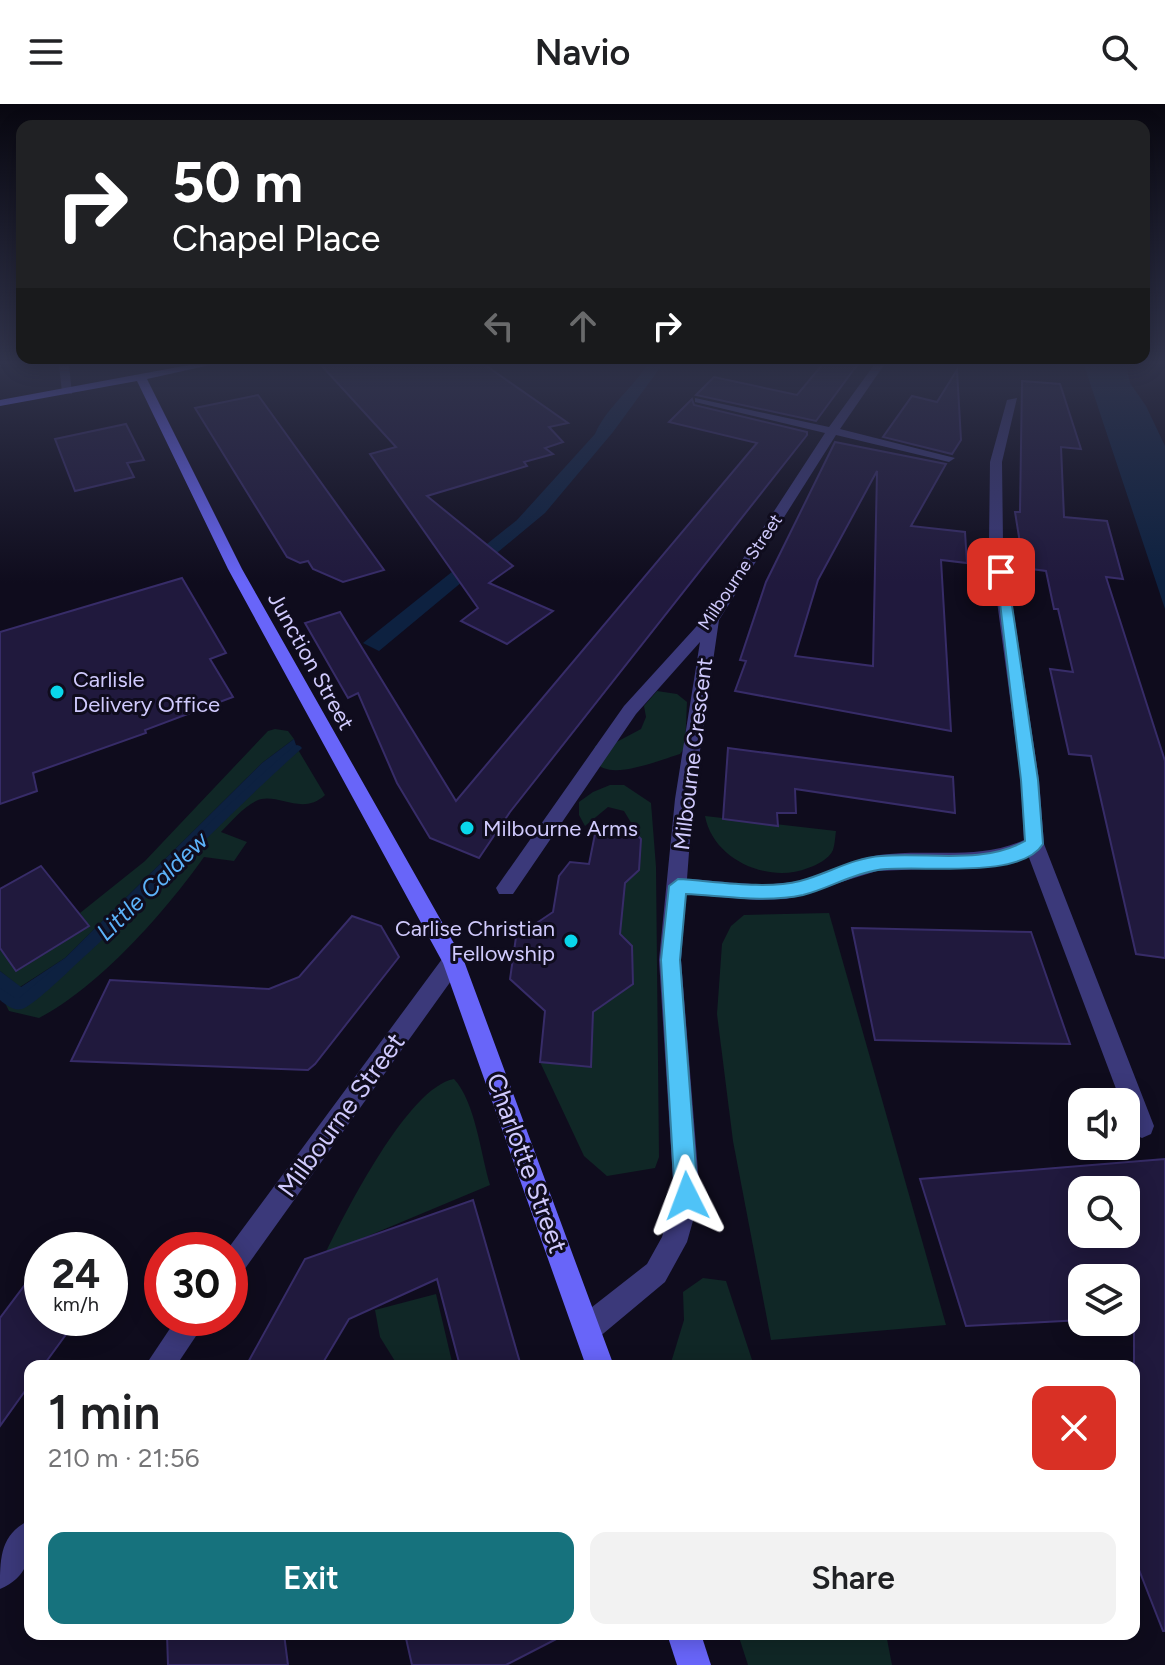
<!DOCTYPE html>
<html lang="en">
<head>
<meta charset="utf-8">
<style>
	body { margin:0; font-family:Figtree,sans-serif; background:#f2f2f2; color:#202124; height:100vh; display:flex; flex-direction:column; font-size:30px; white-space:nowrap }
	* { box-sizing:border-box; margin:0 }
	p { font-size:26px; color:#757577 }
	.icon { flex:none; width:44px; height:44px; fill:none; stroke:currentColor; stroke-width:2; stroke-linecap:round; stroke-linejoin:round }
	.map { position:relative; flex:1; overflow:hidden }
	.drawer { position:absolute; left:24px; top:1256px; width:1116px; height:280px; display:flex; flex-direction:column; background:#fff; border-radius:16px; box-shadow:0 4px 20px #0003 }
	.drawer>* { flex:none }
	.banner { position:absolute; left:16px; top:16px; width:1134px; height:244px; border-radius:16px; box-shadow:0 4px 20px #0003; background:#202124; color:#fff; overflow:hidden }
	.tools { position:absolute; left:1068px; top:984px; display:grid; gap:16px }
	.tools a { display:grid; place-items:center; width:72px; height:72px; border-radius:16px; background:#fff; box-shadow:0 4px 20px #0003; font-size:40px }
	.speed { position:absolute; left:24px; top:1128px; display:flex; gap:16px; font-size:40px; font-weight:700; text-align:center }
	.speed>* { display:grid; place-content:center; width:104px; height:104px; border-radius:50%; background:#fff; box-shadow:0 4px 20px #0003; line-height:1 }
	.speed small { font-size:20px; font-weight:400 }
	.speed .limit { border:12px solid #d22; background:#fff; color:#111 }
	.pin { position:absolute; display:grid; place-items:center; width:68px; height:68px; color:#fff; margin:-34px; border-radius:16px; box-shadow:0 4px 12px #0006 }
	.me { position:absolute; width:88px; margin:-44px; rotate:357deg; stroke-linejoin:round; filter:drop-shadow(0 0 6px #0008) }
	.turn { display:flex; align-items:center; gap:28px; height:168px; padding:0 24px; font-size:36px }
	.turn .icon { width:104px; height:104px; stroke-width:2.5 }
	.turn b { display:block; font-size:56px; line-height:68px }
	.lanes { display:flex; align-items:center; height:76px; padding:0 24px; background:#0003; justify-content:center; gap:40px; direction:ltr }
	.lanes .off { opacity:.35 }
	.round { display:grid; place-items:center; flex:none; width:84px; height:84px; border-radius:16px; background:#f2f2f2 }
	.head { display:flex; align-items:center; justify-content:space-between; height:136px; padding:0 24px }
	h1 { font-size:48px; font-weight:600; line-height:60px }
	.action { display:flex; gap:16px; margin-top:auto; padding:16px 24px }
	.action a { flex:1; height:92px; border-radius:16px; background:#16727d; color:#fff; font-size:32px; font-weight:600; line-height:92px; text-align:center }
	.action a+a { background:#f2f2f2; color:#202124 }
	header { display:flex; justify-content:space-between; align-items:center; height:104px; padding:0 24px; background:#fff; font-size:36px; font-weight:600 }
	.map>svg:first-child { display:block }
</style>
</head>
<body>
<header><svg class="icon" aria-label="menu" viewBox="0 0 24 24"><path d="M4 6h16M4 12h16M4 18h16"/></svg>Navio<svg class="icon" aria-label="search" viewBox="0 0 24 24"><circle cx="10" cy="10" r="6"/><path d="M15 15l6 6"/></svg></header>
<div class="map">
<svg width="1165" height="1561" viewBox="0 0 1165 1561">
	<rect width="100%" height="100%" fill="#0f0c1d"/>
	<!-- green -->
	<g fill="#102726">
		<path d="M657 587 677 590 687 598 685 643 680 650C662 655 586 688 595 642L600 640 609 642 641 625 646 613 644 602Z"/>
		<polygon points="275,625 288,627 294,635 262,659 65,854 20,883 0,867 0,845 16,866 89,822 80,809 145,757 268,627"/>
		<path d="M297 644 325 691C302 713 276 687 256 697 242 704 231 718 221 728L247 738 234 757 204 753C165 808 99 883 39 914L9 907 0 889 12 898 96 838 258 677Z"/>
		<polygon points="610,681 624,681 651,699 656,763 659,1053 655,1064 607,1072 584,1052 540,958 590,963 593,908 633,880 632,842 603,814 621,814 625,779 639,766 641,735 624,707 608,703 585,722 579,711 579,698 593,688"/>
		<path d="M705 712 836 727C835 733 835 740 833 746 829 755 817 761 808 764 769 780 713 756 705 712Z"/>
		<polygon points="829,809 946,1221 771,1236 733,1037 717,910 722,840 731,822 744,811"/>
		<path d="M454 975C475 997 481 1051 490 1081L325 1150C345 1109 408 983 454 975Z"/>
		<polygon points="703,1174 726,1177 754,1262 670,1262 684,1216 683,1188"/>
		<polygon points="436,1190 453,1262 398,1262 380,1233 375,1206"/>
		<polygon points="738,1530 886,1530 892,1561 748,1561"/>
	</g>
	<!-- water -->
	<g fill="#0d2140">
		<path d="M647 261H662L613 328 545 409 379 547 363 539 517 416 595 330C607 303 631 286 647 261Z"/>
		<polygon points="1084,261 1126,261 1130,279 1146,302 1165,342 1165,505"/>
		<path d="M294 635 297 644C201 725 120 822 21 900L12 899 0 889V867L21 883 65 854 262 659Z"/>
	</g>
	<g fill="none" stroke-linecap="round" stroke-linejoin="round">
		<!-- stream -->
		<path fill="#0d2140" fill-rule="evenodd" d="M297 641 300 642 302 644 300 646C222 716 151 792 74 862 65 871 31 903 22 905 13 907 6 901 0 896V884L15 894H19C115 815 200 723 294 642Z"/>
	</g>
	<!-- building -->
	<g fill="#20193d" stroke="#372c68" stroke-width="2" fill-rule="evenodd">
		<polygon points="321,261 485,261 568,319 549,323 563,338 545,344 553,350 524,358 527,362 427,392 513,462 489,479 553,507 507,540 461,517 478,504 370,350 396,343"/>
		<polygon points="822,261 857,261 816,317 696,291 714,273 797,291"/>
		<polygon points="957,266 961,336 952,350 883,333 912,292 937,298"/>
		<polygon points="1022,277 1060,280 1081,345 1061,343 1064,413 1107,417 1123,475 1106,473 1165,657 1165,854 1136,850 1091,652 1069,650 1050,565 1073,568 1058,505 1054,505 1046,467 1024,464 1015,408 1020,408"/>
		<polygon points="258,291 384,466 343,478 313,465 308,457 300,459 287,453 195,304"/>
		<polygon points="692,295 694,301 807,328 807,331 510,708 479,754 430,734 397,679 358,589 348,594 305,519 340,508 456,697 757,339 669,318"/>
		<polygon points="126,320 144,356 127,359 134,373 75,387 55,335"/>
		<path d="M835 338 946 360 911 422 965 428 967 459 941 456 951 627 735 587 746 557 740 556 766 478ZM877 367 873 562 795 552 818 476Z"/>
		<polygon points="182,474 226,549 210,555 233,593 145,626 146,629 33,669 37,687 0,700 0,528"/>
		<polygon points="728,644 953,673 955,709 795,685 796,709 777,709 778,722 723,715"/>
		<polygon points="609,720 629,722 641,735 639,766 625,779 620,830 632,842 633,880 593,908 591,963 540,958 545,907 510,875 516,833 553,808 559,772 570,758 589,760 595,730 600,723"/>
		<polygon points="41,762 89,822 16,867 0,844 0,785"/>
		<polygon points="352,812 381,822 399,853 315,960 308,966 71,957 110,876 269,885 299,873"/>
		<polygon points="852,824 1031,828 1070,940 875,936"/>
		<path d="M1165 1055V1527H1163L1134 1453V1213L1126 1214V1174H1082V1216L966 1222 920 1075ZM1082 1086H1126V1130H1082Z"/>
		<polygon points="473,1096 521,1262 460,1262 437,1175 349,1215 321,1262 246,1262 305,1155"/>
		<polygon points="42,1158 42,1214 78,1214 43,1262 30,1262 30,1280 0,1322 0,1214"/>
		<polygon points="167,1530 284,1530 288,1561 168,1561"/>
		<polygon points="405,1530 566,1530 506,1561 412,1561"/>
	</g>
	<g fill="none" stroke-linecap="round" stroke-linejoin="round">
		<!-- street -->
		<g fill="#3b397a" fill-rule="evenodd">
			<polygon points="59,261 69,261 72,290 62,288"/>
			<path d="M874 261H884L840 325 955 354 949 358 836 331 719 516 693 695 687 775C725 777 765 785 803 776 829 769 852 755 879 751 928 744 978 757 1024 736L1021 676 989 438 990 358 1007 296 1017 294 1002 358 1003 438 1039 676 1044 740 1154 1022 1151 1030 1142 1034 1133 1030 1126 1012V998H1121L1028 751 977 763 877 767 786 795 756 796 686 790 681 856 700 1092 687 1138 665 1178 598 1234 588 1238 578 1234 574 1224 578 1214 647 1160 662 1133 674 1092 659 856 675 695 700 538 636 610 513 790H499L496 784 624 602 705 513 825 329 695 298V294L829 323Z"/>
			<polygon points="453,848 461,851 464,857 461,863 239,1173 230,1177 230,1146 227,1146 445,851"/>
			<polygon points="177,1214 208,1214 176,1262 145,1262"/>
			<path d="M30 1416C30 1447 33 1471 0 1485 0 1454 0 1430 30 1416Z"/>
		</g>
		<!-- secondary -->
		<g fill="#6865f9" fill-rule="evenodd">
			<polygon points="189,261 210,261 147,275 242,465 464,857 614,1262 586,1262 443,859 228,465 137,277 0,302 0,296"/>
			<polygon points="667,1530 701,1530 711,1561 677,1561"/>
		</g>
	</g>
	<!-- sky -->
	<linearGradient id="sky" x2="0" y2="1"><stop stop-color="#080710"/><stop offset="0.54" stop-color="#31344c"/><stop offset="1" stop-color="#31344c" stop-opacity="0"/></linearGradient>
	<rect width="1165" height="479" fill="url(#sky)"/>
	<!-- route -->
	<path fill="#4fc3f7" stroke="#337fa1" stroke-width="2" d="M996 465 1007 468 1038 676 1043 740C1020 777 917 760 878 766 851 770 828 785 803 791 766 799 724 792 686 790L680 856 698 1092 695 1100 687 1104 679 1100 675 1092 661 856 669 782 678 775C714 777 765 786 800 777 827 770 852 754 881 752 929 748 982 761 1025 737L1021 676Z"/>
	<!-- markers -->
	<g fill="#09d6ea" stroke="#0f0c1d" stroke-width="3">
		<circle cx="57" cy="588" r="8"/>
		<circle cx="467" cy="724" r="8"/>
		<circle cx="571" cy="837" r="8"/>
	</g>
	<g text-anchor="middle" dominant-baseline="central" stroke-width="6" stroke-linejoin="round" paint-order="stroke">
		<!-- far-street labels -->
		<g font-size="18" fill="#d0cafd" stroke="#0f0c1d">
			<text transform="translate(740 468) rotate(-56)">Milbourne Street</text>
		</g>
		<!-- street labels -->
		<g font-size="22" fill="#d0cafd" stroke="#0f0c1d">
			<text transform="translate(311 557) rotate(61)">Junction Street</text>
			<text transform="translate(693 650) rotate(-83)">Milbourne Crescent</text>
		</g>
		<!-- poi labels -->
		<g font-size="22" fill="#d0cafd" stroke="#0f0c1d" text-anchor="start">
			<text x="73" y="575">Carlisle<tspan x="73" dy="25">Delivery Office</tspan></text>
			<text x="483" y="724">Milbourne Arms</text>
			<text x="555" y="824" text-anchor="end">Carlise Christian<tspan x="555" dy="25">Fellowship</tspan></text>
		</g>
		<!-- water labels -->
		<g font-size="24" font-style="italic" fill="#5cb2f9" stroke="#0f0c1d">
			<text transform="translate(152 782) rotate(-44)">Little Caldew</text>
		</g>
		<!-- near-street labels -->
		<g font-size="26" fill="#d0cafd" stroke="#0f0c1d">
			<text transform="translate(341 1011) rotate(-54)">Milbourne Street</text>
			<text transform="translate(527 1059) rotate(70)">Charlotte Street</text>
		</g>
	</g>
</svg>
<div class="tools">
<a><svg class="icon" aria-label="sound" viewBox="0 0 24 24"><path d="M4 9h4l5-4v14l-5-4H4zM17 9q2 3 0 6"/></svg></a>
<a><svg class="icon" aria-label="search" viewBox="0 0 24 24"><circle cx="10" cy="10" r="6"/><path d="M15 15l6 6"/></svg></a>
<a><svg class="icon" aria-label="layers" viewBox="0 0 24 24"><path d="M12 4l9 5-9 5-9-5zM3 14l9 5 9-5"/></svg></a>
</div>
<div class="speed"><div>24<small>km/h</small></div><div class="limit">30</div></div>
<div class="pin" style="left:1001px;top:468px;background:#d93025"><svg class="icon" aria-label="arrive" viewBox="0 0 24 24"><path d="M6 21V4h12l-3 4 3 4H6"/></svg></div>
<svg class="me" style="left:687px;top:1092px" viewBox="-20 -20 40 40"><path d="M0-17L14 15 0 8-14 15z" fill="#4fc3f7" stroke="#fff" stroke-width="4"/></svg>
<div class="banner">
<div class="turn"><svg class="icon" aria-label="right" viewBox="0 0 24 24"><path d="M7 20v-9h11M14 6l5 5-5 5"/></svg><div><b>50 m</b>Chapel Place</div></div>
<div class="lanes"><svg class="icon off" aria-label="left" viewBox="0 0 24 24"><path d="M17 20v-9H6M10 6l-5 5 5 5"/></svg><svg class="icon off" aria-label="ahead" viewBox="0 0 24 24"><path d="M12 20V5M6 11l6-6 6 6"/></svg><svg class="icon" aria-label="right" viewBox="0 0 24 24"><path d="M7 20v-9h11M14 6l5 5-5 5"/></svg></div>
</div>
<section class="drawer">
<div class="head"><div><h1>1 min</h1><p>210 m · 21:56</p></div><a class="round" style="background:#d93025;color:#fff"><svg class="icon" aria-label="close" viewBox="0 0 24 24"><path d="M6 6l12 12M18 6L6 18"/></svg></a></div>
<div class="action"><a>Exit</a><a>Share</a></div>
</section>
</div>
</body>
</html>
